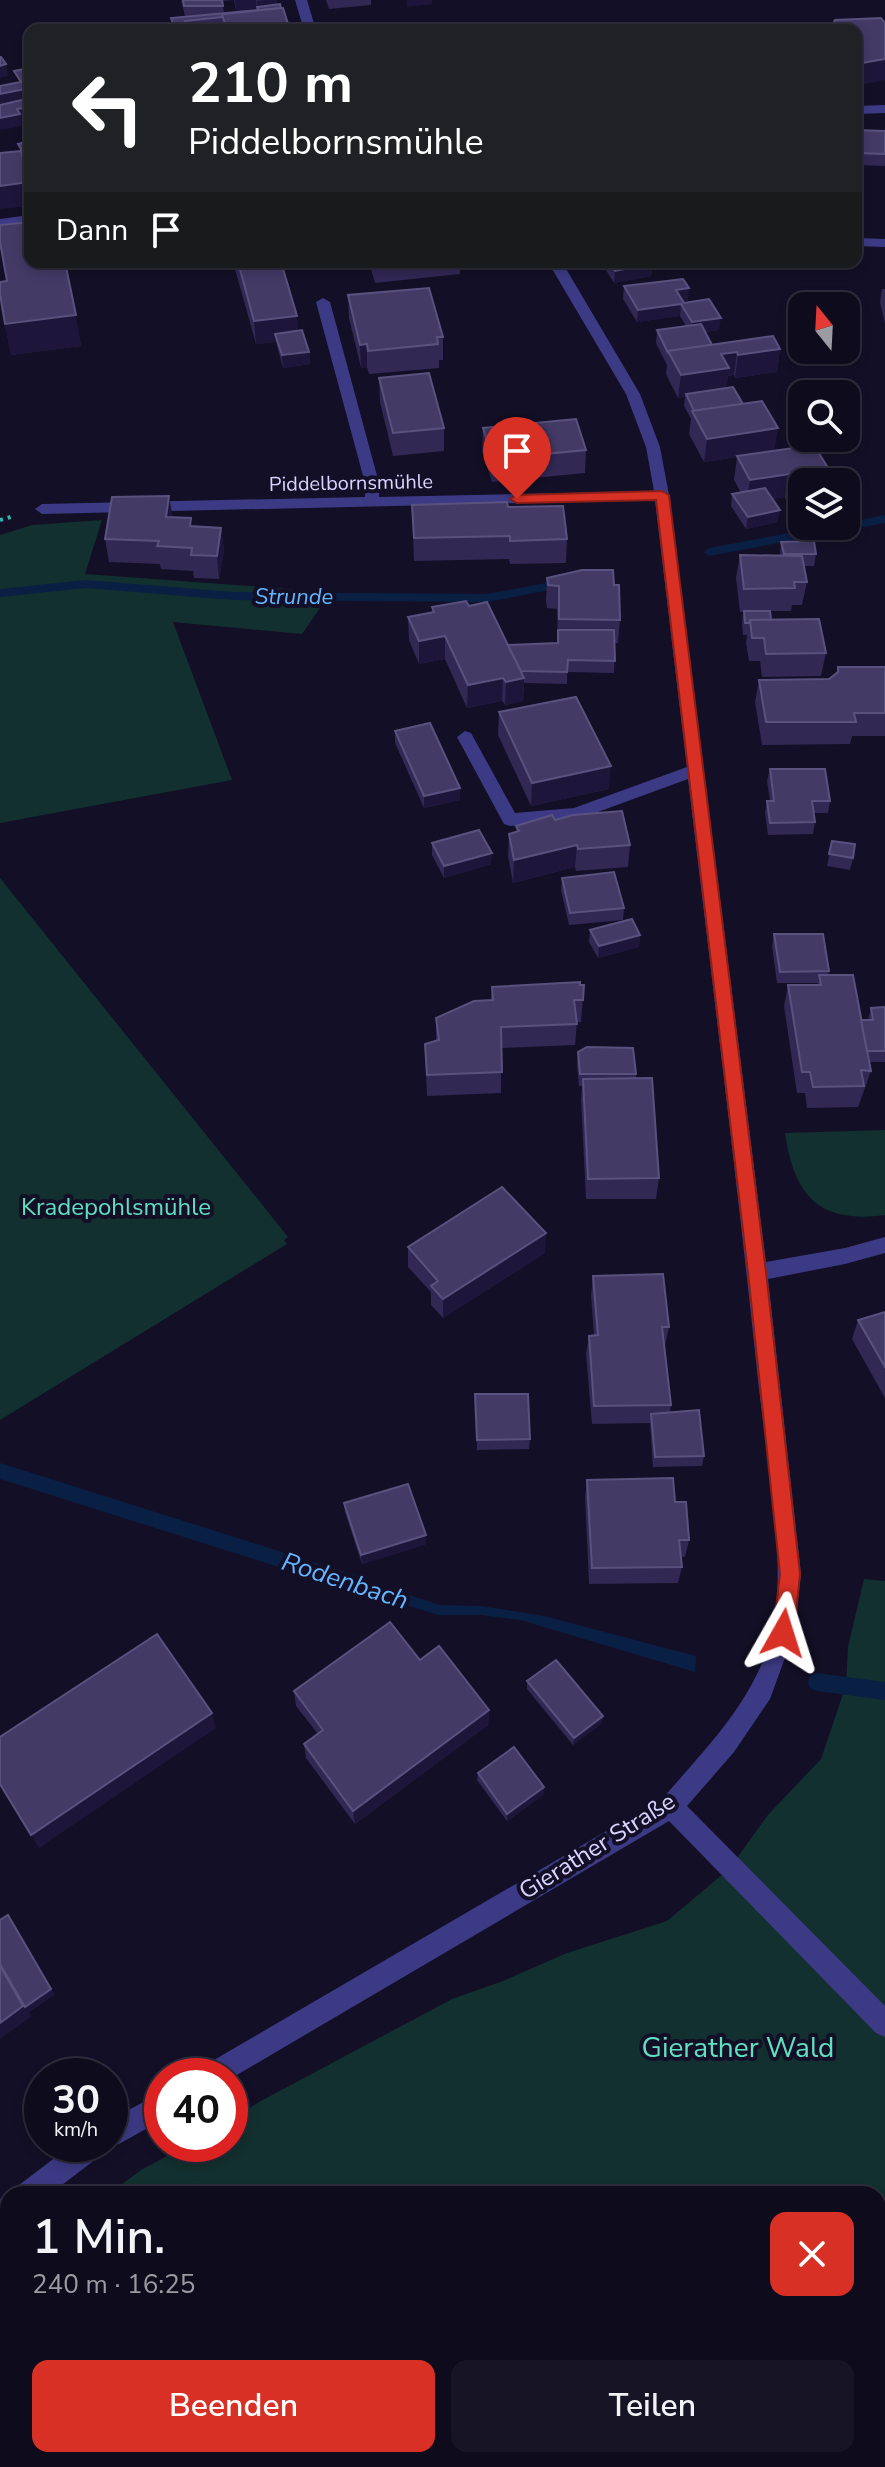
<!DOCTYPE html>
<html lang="de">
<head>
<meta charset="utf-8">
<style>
	body { margin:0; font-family:"Nunito Sans",sans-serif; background:#171425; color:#f1f3f6; height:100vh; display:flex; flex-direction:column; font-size:30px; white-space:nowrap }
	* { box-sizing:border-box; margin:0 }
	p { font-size:26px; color:#9b9ba3 }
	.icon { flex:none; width:44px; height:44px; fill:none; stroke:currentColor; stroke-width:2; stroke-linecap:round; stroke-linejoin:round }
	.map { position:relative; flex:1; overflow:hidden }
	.panel { position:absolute; left:0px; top:2186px; width:886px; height:282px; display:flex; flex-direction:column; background:#0e0b1c; border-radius:24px 24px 0 0; box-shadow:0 4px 12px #0003,0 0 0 2px #2e2b3b }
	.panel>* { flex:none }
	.banner { position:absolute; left:24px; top:24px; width:838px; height:244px; border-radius:16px; box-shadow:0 4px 12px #0003,0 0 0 2px #2e2b3b; background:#202124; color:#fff; overflow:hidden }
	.needle { width:52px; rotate:342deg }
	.fabs { position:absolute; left:788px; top:292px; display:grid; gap:16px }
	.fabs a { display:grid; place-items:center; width:72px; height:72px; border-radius:16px; background:#0e0b1c; box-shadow:0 4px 12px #0003,0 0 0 2px #2e2b3b; font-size:40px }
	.speed { position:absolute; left:24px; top:2058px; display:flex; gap:16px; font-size:40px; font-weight:700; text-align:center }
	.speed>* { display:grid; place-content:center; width:104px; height:104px; border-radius:50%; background:#0e0b1c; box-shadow:0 4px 12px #0003,0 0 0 2px #2e2b3b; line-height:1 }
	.speed small { font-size:20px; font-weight:400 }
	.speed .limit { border:12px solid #d22; background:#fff; color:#111 }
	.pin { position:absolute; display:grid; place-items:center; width:68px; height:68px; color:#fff; margin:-82px -34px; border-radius:50% 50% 50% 0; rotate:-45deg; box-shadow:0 0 8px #0007 }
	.pin .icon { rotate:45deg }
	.me { position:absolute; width:88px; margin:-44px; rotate:6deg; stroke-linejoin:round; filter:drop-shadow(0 0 6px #0008) }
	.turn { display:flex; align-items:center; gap:28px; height:168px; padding:0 32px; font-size:36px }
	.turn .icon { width:104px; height:104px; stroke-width:2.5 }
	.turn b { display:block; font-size:56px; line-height:68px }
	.then { display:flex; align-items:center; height:76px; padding:0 32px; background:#0003; gap:16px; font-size:30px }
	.round { display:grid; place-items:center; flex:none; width:84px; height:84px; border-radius:16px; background:#171425 }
	.summary { display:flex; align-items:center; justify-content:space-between; height:136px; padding:0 32px }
	h1 { font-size:48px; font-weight:600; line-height:60px }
	.cta { display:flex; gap:16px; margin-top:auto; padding:16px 32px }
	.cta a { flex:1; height:92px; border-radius:16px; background:#d93025; color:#fff; font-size:32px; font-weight:600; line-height:92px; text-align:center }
	.cta a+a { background:#171425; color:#f1f3f6 }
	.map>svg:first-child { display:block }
</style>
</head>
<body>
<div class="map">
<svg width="885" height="2467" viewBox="0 0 885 2467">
	<rect width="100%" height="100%" fill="#130f26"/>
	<!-- green -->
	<g fill="#12302f">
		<polygon points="102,520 85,574 331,592 302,634 173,622 232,780 0,823 0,535 32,525"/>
		<polygon points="0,878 288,1237 284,1240 287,1244 0,1420"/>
		<path d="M885 1130V1215C819 1224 794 1196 785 1133Z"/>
		<polygon points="864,1579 885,1581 885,2467 0,2467 0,2269 8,2263 8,2460 878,2460 878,2194 109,2194 141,2170 189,2144 230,2144 230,2121 259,2102 452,1999 503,1981 567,1953 667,1921 729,1869 767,1816 821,1759 846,1685 848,1647"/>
	</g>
	<!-- water -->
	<polygon fill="#0a1f44" points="336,1571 440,1605 481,1606 544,1616 696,1656 695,1672 520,1620 480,1615 438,1615 348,1587"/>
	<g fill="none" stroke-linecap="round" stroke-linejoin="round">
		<!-- stream -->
		<g fill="#0a1f44" fill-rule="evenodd">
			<polygon points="885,515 885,523 709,556 703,552 709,548 827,526 846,526 846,523"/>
			<polygon points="566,579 572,583 570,586 488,602 233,600 86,588 0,597 0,589 86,580 233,592 488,594"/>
			<polygon points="0,1463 361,1577 367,1579 370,1585 367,1591 361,1593 0,1479"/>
			<polygon points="817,1673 885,1682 885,1700 817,1691 810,1688 808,1682 810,1676"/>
		</g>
		<!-- path -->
		<polyline stroke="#2fb8b0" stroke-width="4" stroke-dasharray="3 5" stroke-linecap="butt" points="0,520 14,516"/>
		<!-- minor -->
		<g fill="#3d3a85" fill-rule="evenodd">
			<polygon points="295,0 307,0 316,30 304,30"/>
			<polygon points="885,105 885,113 856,114 856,106"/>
			<polygon points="30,215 30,223 0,227 0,219"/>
			<polygon points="856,238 885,239 885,247 856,246"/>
			<path d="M548 262H562L640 394 660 447 669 495 766 1262 845 1248 885 1237V1253L845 1264 768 1279 801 1574 794 1633 770 1699 734 1752 687 1806 885 2006V2037L876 2033 669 1821 230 2079V2076H198L202 2067 663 1798C706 1748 756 1699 772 1633 788 1563 766 1454 758 1380 737 1180 712 979 688 779L576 820 510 826 504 824 457 737 465 731 471 733 515 813 574 808 687 767 655 500 42 514 35 509 42 504 365 497V483L316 302 323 298 330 302 379 483V497L654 491 646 447 626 394Z"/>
			<polygon points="162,2092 162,2120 119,2144 107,2147 104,2153 50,2194 15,2194 19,2185 73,2144 110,2144 110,2120"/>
			<polygon points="8,2196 8,2225 0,2228 0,2199"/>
		</g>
	</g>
	<!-- wall -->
	<g fill="#312854" fill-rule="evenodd">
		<path d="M181 0H277V5L290 30H160V24L172 23 171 18 185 16ZM234 0 236 11 257 9V10L224 13 222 1Z"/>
		<polygon points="326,0 371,0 371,5 329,9"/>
		<polygon points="856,130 885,131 885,166 856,165"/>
		<polygon points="30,262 154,262 66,269 81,346 11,355 5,324 7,281"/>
		<polygon points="233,262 281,262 298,331 309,352 310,364 283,368 276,342 256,344"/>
		<polygon points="369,262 460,262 460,274 375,283"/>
		<polygon points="601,262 663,262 662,269 652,270 651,276 614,283"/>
		<polygon points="624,286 688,300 683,301 719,330 705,332 712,345 780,349 777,372 735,378 734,375 728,376 726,388 743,404 774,451 831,473 829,482 802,482 787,503 785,497 773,499 778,522 746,529 731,506 732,494 741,493 734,480 737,457 704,462 689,434 691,419 684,406 685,397 678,398 666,374 667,365 656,343 657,330 686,326 680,316 637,322 623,299"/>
		<polygon points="882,289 885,289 885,324 880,302"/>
		<polygon points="348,295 443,337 443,360 439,360 439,368 369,374 367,367 361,368 349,318"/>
		<polygon points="379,378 444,428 444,451 393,456 380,402"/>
		<polygon points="483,428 586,450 585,473 492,482 482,451"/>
		<polygon points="412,505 508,507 567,539 566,563 510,564 509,559 414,561"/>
		<polygon points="172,517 192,526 221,528 224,551 219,579 194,578 193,571 161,569 160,564 109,562 105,539"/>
		<polygon points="781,542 816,554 814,566 804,566 807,582 802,605 792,605 791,611 770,611 771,620 826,653 821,676 762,677 760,661 749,661 746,643 747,635 743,635 742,624 743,612 740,612 736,578 740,555 780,555"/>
		<polygon points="547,578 614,585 620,620 618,643 615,643 614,673 567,672 567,684 524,683 523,701 505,705 502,701 467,708 445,659 419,664 409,640 408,617 432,613 432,607 469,606 508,645 558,643 557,609 547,608 546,601"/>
		<polygon points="838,667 885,667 885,736 852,736 850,744 762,745 755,702 759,680 829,679 836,674"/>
		<polygon points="499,712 609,789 531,806 498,735"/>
		<polygon points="395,731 460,800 424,808 395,743"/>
		<polygon points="770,769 830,801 828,813 814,813 815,822 813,834 768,835 765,813 767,801 770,801 767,781"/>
		<polygon points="555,820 630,845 628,867 576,871 575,867 513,883 508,856 509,834 516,832 516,826"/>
		<polygon points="832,841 853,858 850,870 827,866"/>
		<polygon points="432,843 491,864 444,878 432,855"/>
		<polygon points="562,878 624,908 623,920 569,925 561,890"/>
		<polygon points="590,930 640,935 639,947 598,958 589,942"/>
		<polygon points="774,934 829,971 828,975 861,1020 868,1020 871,1008 885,1007 885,1062 869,1062 871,1071 858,1107 807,1108 805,1093 797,1093 784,1006 788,985 817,985 818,983 777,983 772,946"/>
		<polygon points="584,985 581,1022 577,1022 575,1045 501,1048 501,1093 427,1096 425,1044 436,1041 436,1018 491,1000 492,987"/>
		<polygon points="578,1052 636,1074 636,1079 659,1178 656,1199 586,1199 581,1100 582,1086 579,1086 577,1064"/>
		<polygon points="408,1247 545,1253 443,1318 431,1305 431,1292 408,1267"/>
		<polygon points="593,1276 669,1327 665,1346 671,1405 670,1412 704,1456 702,1466 653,1467 650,1423 592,1424 586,1354 589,1336 594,1335 591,1295"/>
		<polygon points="885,1312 885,1398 852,1339 858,1320"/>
		<polygon points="475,1394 530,1439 529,1449 477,1450"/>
		<polygon points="587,1480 675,1502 689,1540 685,1557 681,1557 682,1567 678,1583 589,1584 585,1497"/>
		<polygon points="344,1503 426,1535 426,1544 362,1564 345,1512"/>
		<polygon points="420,1660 489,1710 488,1725 355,1824 306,1758 304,1744 318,1734 296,1706 294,1691"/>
		<polygon points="527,1681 603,1716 601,1724 573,1745 527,1689"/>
		<polygon points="478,1773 544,1787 543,1795 507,1821 477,1780"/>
	</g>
	<!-- shaded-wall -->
	<g fill="#1d163a">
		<polygon points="235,0 256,0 257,9 236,11"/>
		<polygon points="265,0 277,0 278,6 258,13 257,1"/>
		<polygon points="407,0 432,0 432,4 407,7"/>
		<polygon points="885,59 885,80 856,86 856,64"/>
		<polygon points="6,64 8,76 0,78 0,66"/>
		<polygon points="30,82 30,119 21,121 22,126 0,130 0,94 21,83"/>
		<polygon points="30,147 30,160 24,161 21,149"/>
		<polygon points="29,182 30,206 0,209 0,186"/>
		<polygon points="648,262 663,262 662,269 652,270 651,276 614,283 615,271"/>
		<polygon points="689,288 688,300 675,302 676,290"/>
		<polygon points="681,304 680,316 637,322 638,310"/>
		<polygon points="76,315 81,346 11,355 5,324"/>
		<polygon points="297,316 299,339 275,334 276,342 256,344 254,321"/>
		<polygon points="721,318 719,330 691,334 692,322"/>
		<polygon points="367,344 367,367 361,368 360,345"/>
		<polygon points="780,349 777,372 735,378 738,355"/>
		<polygon points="309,352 310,364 283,368 282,355"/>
		<polygon points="737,352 734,375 728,376 726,392 686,394 685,397 678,398 681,375 721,354"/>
		<polygon points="778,428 774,452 704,462 707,439"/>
		<polygon points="831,473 829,482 802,482 802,500 787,503 791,479"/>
		<polygon points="789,474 785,497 746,503 750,480"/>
		<polygon points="169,496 173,519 166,517"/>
		<polygon points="780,510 778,522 746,529 748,517"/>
		<polygon points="221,528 224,551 219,579 217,556"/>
		<polygon points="445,636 445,659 419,664 419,641"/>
		<polygon points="503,678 502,701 467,708 468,685"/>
		<polygon points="524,678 523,701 505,705 506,682"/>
		<polygon points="611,766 609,789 531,806 532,783"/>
		<polygon points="460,788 460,800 424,808 424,796"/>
		<polygon points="577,845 575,867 513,883 514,860"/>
		<polygon points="492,853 491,864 444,878 444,866"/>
		<polygon points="640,935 639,947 598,958 599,946"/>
		<polygon points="546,1233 545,1253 443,1318 443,1299"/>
		<polygon points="426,1535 426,1544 362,1564 361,1555"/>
		<polygon points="489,1710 488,1725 355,1824 353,1811"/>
		<polygon points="212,1713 216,1728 39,1848 31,1835"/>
		<polygon points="603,1716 601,1724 573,1745 574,1738"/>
		<polygon points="544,1787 543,1795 507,1821 507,1814"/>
		<polygon points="12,1921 55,1995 29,2012 31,2017 0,2039 0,2023"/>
	</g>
	<!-- building -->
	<g fill="#433a66" stroke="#5a527e" stroke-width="2">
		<polygon points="183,0 222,0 223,6 184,6"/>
		<polygon points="280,4 281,8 222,14 223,17 185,21 188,30 161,30 160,24 173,23 171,18 258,10 257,7"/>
		<polygon points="283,8 290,30 247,30 246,26 226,28 222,14"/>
		<polygon points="881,18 885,23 885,59 856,64 856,30 828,30 824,25 833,24 835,20"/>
		<polygon points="0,57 1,57 6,64 0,66"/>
		<polygon points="30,68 30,82 21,82 14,71"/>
		<polygon points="25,81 30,88 0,94 0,86"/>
		<polygon points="30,98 30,107 17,109 20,114 0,118 0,105"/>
		<polygon points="856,130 885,131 885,154 856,153"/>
		<polygon points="30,141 30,147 21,149 18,144"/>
		<polygon points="21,151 29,182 0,186 0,153"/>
		<polygon points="30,222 30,262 65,262 76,315 5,324 0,294 0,282 7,281 0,242 0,225"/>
		<polygon points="238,262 281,262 297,316 254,321"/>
		<polygon points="610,262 651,262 652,264 615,271"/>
		<polygon points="683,279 689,288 676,290 684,303 709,299 721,318 692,322 681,304 638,310 624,286"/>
		<polygon points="429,288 443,337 437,337 438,344 368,351 367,344 360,345 348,295"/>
		<polygon points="701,324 712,345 668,351 668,353 657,330"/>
		<polygon points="302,330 309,352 282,355 275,334"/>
		<polygon points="773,336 780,349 738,355 737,352 721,354 729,368 681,375 668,351"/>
		<polygon points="429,373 444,428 393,433 379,378"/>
		<polygon points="733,387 743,404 694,411 686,394"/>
		<polygon points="762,401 778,428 707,439 692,411"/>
		<polygon points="576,419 586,450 492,459 483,428"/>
		<polygon points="814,445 831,473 791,479 789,474 750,480 737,456"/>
		<polygon points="765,488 780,510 748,517 732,494"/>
		<polygon points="169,496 166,517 191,518 190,526 221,528 217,556 191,555 192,548 157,546 159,541 105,539 112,497"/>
		<polygon points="507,502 508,507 563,506 567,539 510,541 510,536 414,538 412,505"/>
		<polygon points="814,541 816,554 784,554 781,542"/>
		<polygon points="740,555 802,556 807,582 794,582 795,588 744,589"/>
		<polygon points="582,570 613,570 614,585 619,585 620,620 559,619 559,586 548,585 547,578"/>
		<polygon points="466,601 469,606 487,602 524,678 506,682 503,678 468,685 445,636 419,641 408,617 434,612 432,607"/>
		<polygon points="744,611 770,611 771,620 750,620 750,623 745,623"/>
		<polygon points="819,619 826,653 766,654 764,638 752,638 750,620"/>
		<polygon points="558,630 614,630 615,661 568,660 567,672 521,671 508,645 558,643"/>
		<polygon points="838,667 885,667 885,713 854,713 856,722 766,722 759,680 829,679 838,672"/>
		<polygon points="576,697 611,766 532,783 499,712"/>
		<polygon points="430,723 460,788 424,796 395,731"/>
		<polygon points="770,769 825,769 830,801 812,801 815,822 770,823 767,801 774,801"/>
		<polygon points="622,811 630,845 578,849 577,845 514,860 509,834 519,831 516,826 552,815 555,820 573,815"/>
		<polygon points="479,830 492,853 444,866 432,843"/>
		<polygon points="832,841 855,844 853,858 829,854"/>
		<polygon points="614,872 624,908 570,913 562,878"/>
		<polygon points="632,919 640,935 599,946 590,930"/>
		<polygon points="774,934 823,934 829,971 780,972"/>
		<polygon points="819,975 853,975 871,1071 861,1070 864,1086 813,1087 810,1072 802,1072 788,985 821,985"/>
		<polygon points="580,982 580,985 584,985 583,1000 574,1000 577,1024 501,1027 502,1072 427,1075 425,1044 439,1040 436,1018 474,1001 493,1000 492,987"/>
		<polygon points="885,1007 885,1051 867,1051 861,1020 873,1020 871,1008"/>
		<polygon points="587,1047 633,1048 636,1074 580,1074 578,1052"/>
		<polygon points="652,1078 659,1178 588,1179 583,1079"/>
		<polygon points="502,1187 546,1233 443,1299 431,1286 438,1281 408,1247"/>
		<polygon points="663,1274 669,1327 662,1327 671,1405 594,1406 589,1336 598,1335 593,1276"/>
		<polygon points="885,1312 885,1367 858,1320"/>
		<polygon points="475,1394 528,1394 530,1439 477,1440"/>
		<polygon points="699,1410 704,1456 655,1457 651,1414"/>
		<polygon points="673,1478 675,1502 686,1502 689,1540 679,1540 682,1567 592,1568 587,1480"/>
		<polygon points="408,1484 426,1535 361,1555 344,1503"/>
		<polygon points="390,1622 420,1660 439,1646 489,1710 353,1811 304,1744 323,1730 294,1691"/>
		<polygon points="157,1634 212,1713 31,1835 0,1784 0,1737"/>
		<polygon points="556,1660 603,1716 574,1738 527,1681"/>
		<polygon points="514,1747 544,1787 507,1814 478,1773"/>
		<polygon points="8,1915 51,1989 25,2007 0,1964 0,1920"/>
		<polygon points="0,1966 23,2006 0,2023"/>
	</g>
	<!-- route -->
	<polygon fill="#d93025" stroke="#8d1f18" stroke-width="2" points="662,491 669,495 766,1272 800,1574 794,1633 791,1640 783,1643 776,1640 773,1633 780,1574 748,1272 656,500 517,503 510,499 517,495"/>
	<g text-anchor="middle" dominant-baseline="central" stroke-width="8" stroke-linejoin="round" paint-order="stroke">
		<!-- far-street labels -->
		<g font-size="20" fill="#d9d4ff" stroke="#130f26">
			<text transform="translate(351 483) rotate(-1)">Piddelbornsmühle</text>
		</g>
		<!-- far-water labels -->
		<g font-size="22" font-style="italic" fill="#62b6ff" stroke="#130f26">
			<text x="294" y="597">Strunde</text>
		</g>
		<!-- park labels -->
		<g font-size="24" fill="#5fe0c0" stroke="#130f26">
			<text x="116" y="1207">Kradepohlsmühle</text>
		</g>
		<!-- street labels -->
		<g font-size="24" fill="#d9d4ff" stroke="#130f26">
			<text transform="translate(597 1846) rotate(-32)">Gierather Straße</text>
		</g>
		<!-- water labels -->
		<g font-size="26" font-style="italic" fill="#62b6ff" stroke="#130f26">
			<text transform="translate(345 1581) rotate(18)">Rodenbach</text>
		</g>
		<!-- near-park labels -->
		<g font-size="28" fill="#5fe0c0" stroke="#130f26">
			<text x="738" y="2048">Gierather Wald</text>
		</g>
	</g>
</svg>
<div class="fabs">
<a><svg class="needle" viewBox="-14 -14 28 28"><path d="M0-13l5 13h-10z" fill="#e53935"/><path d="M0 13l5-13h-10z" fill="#9b9ba3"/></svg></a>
<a><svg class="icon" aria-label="search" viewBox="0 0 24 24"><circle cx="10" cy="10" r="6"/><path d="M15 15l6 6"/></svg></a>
<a><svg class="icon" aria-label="layers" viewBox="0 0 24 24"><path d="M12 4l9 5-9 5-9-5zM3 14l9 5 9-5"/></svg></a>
</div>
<div class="speed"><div>30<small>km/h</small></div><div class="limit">40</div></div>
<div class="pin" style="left:517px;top:499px;background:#d93025"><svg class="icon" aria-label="arrive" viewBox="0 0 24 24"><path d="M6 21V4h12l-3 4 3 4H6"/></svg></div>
<svg class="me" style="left:783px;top:1633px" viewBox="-20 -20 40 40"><path d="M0-17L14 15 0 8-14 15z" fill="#d93025" stroke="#fff" stroke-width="4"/></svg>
<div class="banner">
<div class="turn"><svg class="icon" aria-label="left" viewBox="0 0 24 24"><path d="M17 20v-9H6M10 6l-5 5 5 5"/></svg><div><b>210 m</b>Piddelbornsmühle</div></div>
<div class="then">Dann<svg class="icon" aria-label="arrive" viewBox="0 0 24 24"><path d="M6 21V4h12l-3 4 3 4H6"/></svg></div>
</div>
<section class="panel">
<div class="summary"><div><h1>1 Min.</h1><p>240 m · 16:25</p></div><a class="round" style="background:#d93025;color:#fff"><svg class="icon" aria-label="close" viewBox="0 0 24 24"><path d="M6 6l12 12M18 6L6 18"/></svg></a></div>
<div class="cta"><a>Beenden</a><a>Teilen</a></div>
</section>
</div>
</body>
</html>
